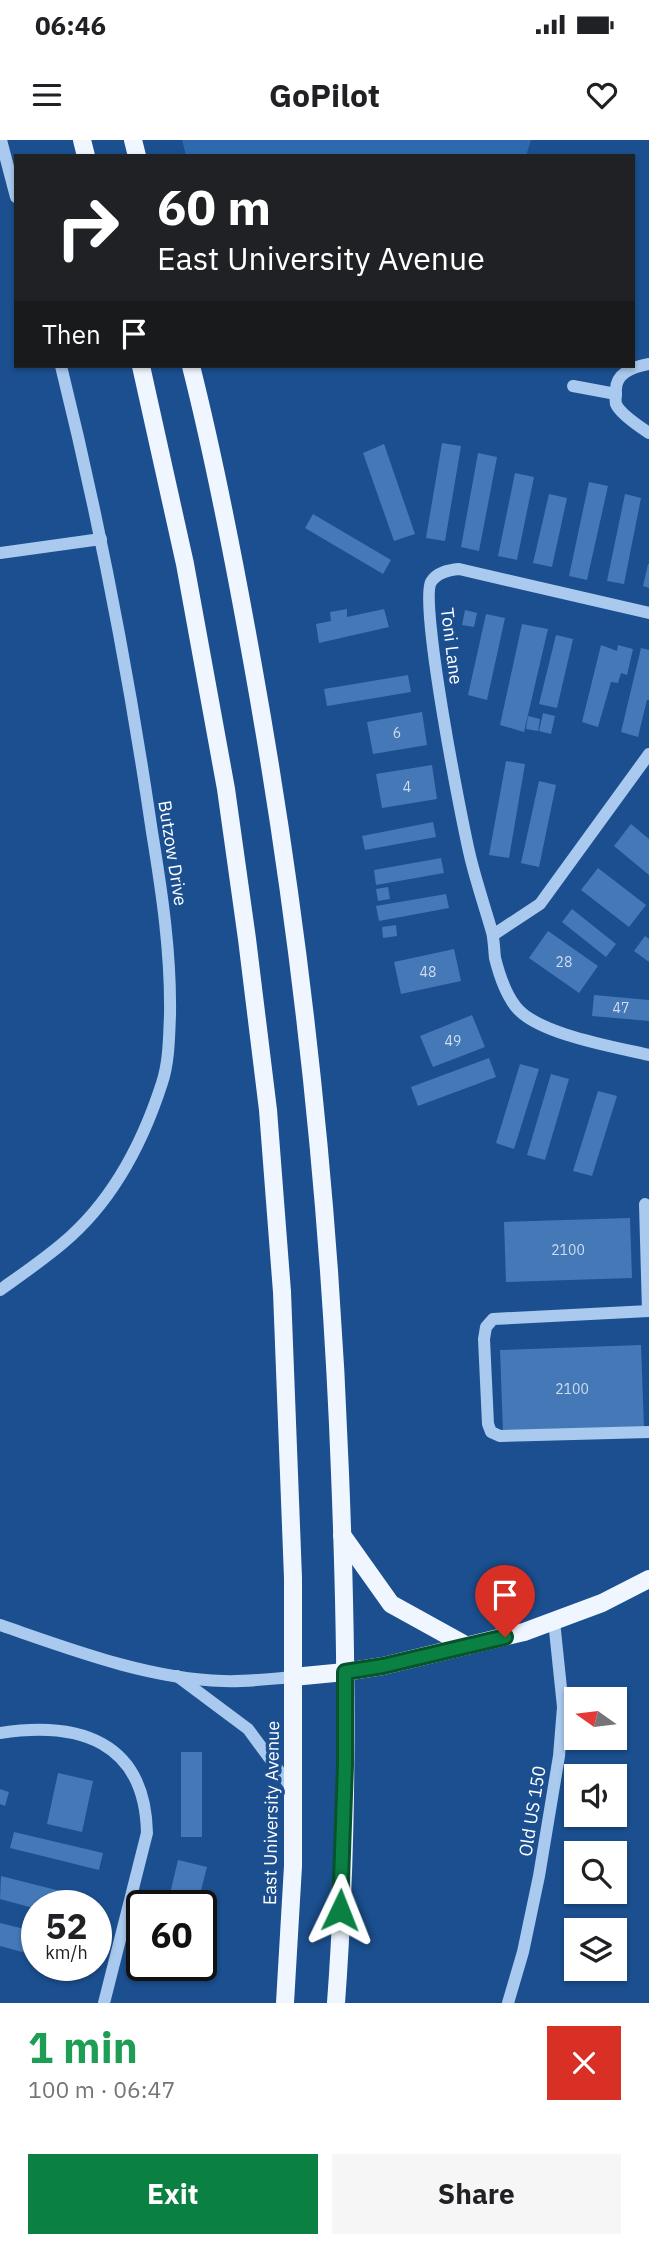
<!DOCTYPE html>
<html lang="en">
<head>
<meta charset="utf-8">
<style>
	body { margin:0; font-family:"IBM Plex Sans",sans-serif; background:#f6f6f6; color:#202124; height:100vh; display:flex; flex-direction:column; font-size:26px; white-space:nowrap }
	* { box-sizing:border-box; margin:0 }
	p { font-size:23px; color:#757577 }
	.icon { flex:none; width:38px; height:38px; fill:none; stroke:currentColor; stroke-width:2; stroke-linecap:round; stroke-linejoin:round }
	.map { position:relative; height:1863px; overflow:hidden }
	.details { display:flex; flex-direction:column; background:#fff; flex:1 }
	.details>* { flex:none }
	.hud { position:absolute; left:14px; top:14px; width:621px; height:214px; border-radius:0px; box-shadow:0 2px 5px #0004; background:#202124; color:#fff; overflow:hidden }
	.needle { width:46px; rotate:284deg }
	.buttons { position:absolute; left:564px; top:1547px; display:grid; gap:14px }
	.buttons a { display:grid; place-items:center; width:63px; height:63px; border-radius:0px; background:#fff; box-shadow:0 2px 5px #0004; font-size:35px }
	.speed { position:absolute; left:21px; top:1750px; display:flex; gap:14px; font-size:35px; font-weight:700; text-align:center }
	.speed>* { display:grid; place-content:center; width:91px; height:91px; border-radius:50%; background:#fff; box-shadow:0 2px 5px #0004; line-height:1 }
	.speed small { font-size:18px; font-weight:400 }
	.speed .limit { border:4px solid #111; border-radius:10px; background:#fff; color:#111 }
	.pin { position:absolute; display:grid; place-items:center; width:60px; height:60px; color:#fff; margin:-72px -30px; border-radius:50% 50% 50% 0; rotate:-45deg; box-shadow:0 0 7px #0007 }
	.pin .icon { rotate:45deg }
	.me { position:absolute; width:77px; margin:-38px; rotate:2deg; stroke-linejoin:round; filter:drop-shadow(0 0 5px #0008) }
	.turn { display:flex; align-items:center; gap:24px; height:147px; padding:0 28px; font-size:32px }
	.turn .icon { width:91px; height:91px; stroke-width:2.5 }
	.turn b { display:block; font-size:49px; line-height:60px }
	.then { display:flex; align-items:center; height:66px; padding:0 28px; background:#0003; gap:14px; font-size:26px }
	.round { display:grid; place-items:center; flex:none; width:74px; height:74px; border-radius:0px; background:#f6f6f6 }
	.overview { display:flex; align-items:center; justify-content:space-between; height:119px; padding:0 28px }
	h1 { font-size:42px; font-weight:700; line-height:52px; color:#1e9e55 }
	.action { display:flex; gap:14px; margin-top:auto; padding:14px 28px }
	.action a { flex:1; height:80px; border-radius:0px; background:#0b8043; color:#fff; font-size:28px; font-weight:700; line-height:80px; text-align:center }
	.action a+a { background:#f6f6f6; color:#202124 }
	.status { display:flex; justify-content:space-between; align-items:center; height:49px; padding:0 35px; background:#fff; direction:ltr }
	.status svg { height:19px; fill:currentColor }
	header { display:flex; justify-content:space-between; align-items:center; height:91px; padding:0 28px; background:#fff; font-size:32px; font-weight:700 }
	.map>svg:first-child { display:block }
</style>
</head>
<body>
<div class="status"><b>06:46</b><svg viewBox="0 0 49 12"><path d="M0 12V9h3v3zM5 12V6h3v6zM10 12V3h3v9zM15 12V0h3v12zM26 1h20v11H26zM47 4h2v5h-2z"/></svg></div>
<header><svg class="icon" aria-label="menu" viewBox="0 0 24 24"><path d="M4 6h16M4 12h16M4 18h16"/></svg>GoPilot<svg class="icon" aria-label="heart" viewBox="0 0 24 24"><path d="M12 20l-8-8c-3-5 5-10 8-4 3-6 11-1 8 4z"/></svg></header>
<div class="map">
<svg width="649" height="1863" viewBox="0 0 649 1863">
	<rect width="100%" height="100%" fill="#1b4f8f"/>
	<!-- green -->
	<polygon fill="#2e69ad" points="182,0 531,0 526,16 186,16"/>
	<!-- building -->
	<g fill="#4478b7">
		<polygon points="442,303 461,306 445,401 426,398"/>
		<polygon points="384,304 415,394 394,401 363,313"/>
		<polygon points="478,313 497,317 479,411 461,407"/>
		<polygon points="515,333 534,337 517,420 498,416"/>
		<polygon points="589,342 608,346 587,440 569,436"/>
		<polygon points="549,354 567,358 552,427 533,423"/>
		<polygon points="625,354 641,358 624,444 607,441"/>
		<polygon points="313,374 391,420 383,434 305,388"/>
		<polygon points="648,424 649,424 649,448 643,446"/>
		<polygon points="347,469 347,477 384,469 389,487 319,503 316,484 331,481 330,472"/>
		<polygon points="465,470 477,473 474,487 462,485"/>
		<polygon points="486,474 505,478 487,560 468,555"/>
		<polygon points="522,484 548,489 524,592 500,585"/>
		<polygon points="556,495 573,499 557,568 539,564"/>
		<polygon points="601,505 617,511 618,505 633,509 627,535 621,533 618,543 611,542 598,587 582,582"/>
		<polygon points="641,508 649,510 649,560 647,560 638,597 621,592"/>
		<polygon points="408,535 411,552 327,566 324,549"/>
		<polygon points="422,572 427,605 373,614 367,582"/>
		<polygon points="543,573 555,576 551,594 539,591"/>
		<polygon points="528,576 540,579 538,591 526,589"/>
		<polygon points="506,621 525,624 509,718 489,715"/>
		<polygon points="432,625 437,659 382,668 376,634"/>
		<polygon points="539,641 556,645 539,727 521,723"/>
		<polygon points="433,682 436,697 365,710 362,696"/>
		<polygon points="631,684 649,699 649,735 614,706"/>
		<polygon points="441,718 444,733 376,745 374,730"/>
		<polygon points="598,728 646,765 629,787 581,750"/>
		<polygon points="388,747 390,759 378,761 376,749"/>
		<polygon points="446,754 449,768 379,781 376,766"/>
		<polygon points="572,769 616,804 606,817 562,782"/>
		<polygon points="396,785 397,796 383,798 382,787"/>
		<polygon points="548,791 598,826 579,853 529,818"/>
		<polygon points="645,796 649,799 649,822 634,811"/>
		<polygon points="454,809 461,841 401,854 394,822"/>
		<polygon points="594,855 649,860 649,881 592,876"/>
		<polygon points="472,875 485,907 433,927 420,896"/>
		<polygon points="489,918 496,937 418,966 411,947"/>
		<polygon points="520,924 539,929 514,1009 496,1003"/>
		<polygon points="551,934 569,939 545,1020 527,1015"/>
		<polygon points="598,951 617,956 592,1036 573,1031"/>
		<polygon points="630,1078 632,1138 506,1142 504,1082"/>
		<polygon points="641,1205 644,1287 503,1293 500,1210"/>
		<rect x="181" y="1612" width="21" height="85"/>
		<polygon points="58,1633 93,1641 82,1692 47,1684"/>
		<polygon points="0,1649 9,1652 5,1666 0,1664"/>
		<polygon points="14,1692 103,1713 99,1730 10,1708"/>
		<polygon points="178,1720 207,1727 197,1766 167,1766"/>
		<polygon points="1,1736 96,1760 94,1766 37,1766 37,1769 0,1759"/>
		<polygon points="0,1783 37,1792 37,1816 0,1806"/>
	</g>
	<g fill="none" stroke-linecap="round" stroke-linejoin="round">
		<!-- minor -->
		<g stroke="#a9c9ee" stroke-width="12">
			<polyline points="1,0 16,57"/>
			<path d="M649 224C633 227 614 233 616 253 616 256 615 260 616 264 620 274 640 287 649 293"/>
			<polyline points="573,246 616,254"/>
			<polyline points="0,413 101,399"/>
			<path d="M649 473 459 429C449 430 437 432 431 442 419 463 462 684 471 720 477 744 485 768 492 792 494 800 494 809 495 818 499 834 505 853 516 867 537 894 615 907 649 915"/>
			<polyline points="493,795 540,764 649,614"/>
			<polyline points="645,1064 648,1171"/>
			<path d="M0 1150C21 1135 43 1120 63 1103 112 1062 143 1002 162 943 169 922 169 898 170 875 171 813 162 753 152 692 129 535 99 379 61 226"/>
			<polyline points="649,1171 493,1179 486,1187 484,1199 488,1284 491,1292 500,1296 649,1292"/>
			<path d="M0 1485C70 1509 148 1539 223 1541 246 1542 269 1539 293 1537"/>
			<polyline points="177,1536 248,1589 293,1650"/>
			<path d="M0 1593C79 1581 145 1601 147 1693L104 1863"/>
			<polyline points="508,1863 523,1812 539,1736 559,1616 563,1567 554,1481"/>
		</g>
		<!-- major -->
		<g stroke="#f0f6ff" stroke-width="18">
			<polyline points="82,0 86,16"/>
			<polyline points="133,0 137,16"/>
			<polyline points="141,226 185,424 226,649 247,799 268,970 282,1152 293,1438 293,1726 285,1863"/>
			<path d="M191 226C216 325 235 425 253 526 301 793 330 1062 340 1333 347 1509 349 1687 336 1863"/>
			<polyline points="342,1395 391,1464 467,1506"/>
			<polyline points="293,1537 345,1532 383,1526 524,1492 602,1463 649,1439"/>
		</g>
	</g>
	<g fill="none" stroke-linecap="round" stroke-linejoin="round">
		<!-- route casing -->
		<g stroke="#07532c" stroke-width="18">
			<polyline id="route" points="340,1770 345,1625 345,1532 383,1526 505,1497"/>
		</g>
		<!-- route -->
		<use href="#route" stroke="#0b8043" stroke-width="12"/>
	</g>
	<g text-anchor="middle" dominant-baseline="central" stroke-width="7" stroke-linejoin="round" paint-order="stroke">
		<!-- number labels -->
		<g font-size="14" fill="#d0dded">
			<text x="397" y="593">6</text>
			<text x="407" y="647">4</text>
			<text x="564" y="822">28</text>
			<text x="428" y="832">48</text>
			<text x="621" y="868">47</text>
			<text x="453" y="901">49</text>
			<text x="568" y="1110">2100</text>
			<text x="572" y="1249">2100</text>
		</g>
		<!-- street labels -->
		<g font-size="18" fill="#fff" stroke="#1b4f8f">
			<text transform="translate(452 506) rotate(83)">Toni Lane</text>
			<text transform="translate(173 713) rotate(81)">Butzow Drive</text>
			<text transform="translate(532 1671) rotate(-81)">Old US 150</text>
			<text transform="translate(271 1673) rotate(-89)">East University Avenue</text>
		</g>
	</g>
</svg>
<div class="buttons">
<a><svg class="needle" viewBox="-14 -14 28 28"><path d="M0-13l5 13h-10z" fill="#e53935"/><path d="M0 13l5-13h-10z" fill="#757577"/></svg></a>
<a><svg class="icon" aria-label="sound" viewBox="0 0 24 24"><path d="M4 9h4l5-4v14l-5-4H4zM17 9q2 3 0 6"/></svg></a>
<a><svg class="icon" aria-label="search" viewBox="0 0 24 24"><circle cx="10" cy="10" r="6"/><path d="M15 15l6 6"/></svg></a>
<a><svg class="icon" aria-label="layers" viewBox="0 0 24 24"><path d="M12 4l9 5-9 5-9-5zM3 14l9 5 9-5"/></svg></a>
</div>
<div class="speed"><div>52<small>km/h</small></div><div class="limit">60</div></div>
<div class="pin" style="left:505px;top:1497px;background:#d93025"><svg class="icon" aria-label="arrive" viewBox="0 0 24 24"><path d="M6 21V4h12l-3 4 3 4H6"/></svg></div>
<svg class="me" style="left:340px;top:1770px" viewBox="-20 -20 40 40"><path d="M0-17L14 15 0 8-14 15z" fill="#0b8043" stroke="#fff" stroke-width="4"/></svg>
<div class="hud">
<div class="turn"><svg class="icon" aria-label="right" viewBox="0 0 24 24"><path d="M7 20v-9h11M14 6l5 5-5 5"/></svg><div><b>60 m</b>East University Avenue</div></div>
<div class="then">Then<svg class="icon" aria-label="arrive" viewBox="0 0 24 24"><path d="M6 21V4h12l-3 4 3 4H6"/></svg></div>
</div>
</div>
<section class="details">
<div class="overview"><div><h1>1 min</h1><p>100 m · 06:47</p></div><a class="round" style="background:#d93025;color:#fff"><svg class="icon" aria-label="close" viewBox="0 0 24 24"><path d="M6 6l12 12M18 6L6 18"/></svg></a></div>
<div class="action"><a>Exit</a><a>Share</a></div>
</section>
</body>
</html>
